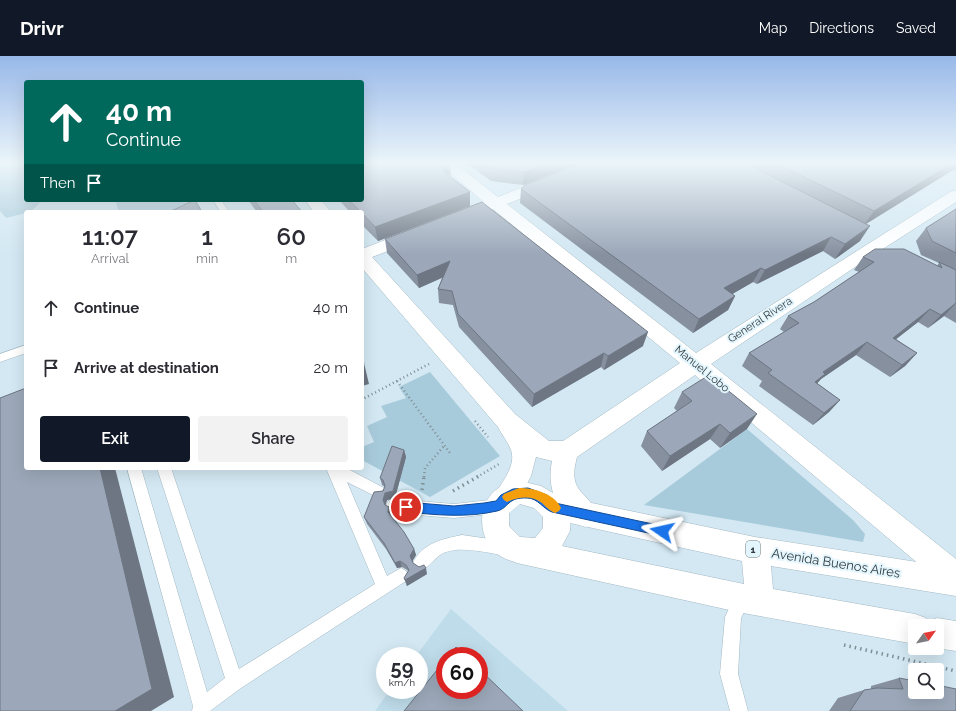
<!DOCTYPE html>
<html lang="en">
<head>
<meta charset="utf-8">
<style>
	body { margin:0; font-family:Raleway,sans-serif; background:#f2f2f3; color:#2b2b33; height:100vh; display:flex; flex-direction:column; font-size:15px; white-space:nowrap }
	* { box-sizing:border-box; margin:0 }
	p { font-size:13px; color:#7c7c81 }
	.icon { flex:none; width:22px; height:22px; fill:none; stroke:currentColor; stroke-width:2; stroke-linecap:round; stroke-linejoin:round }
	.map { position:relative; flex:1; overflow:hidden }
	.sheet { position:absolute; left:24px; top:154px; width:340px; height:260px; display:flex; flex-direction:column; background:#fff; border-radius:4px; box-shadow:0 4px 16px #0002 }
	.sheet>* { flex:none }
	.hud { position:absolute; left:24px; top:24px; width:340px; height:122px; border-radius:4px; box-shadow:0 4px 16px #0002; background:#00695c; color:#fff; overflow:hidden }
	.needle { width:26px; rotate:57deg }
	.fabs { position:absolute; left:908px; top:563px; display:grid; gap:8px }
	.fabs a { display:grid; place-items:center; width:36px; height:36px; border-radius:4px; background:#fff; box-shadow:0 4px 16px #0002; font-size:20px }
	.speed { position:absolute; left:376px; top:591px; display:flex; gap:8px; font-size:20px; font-weight:700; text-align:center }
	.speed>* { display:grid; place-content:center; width:52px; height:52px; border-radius:50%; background:#fff; box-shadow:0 4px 16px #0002; line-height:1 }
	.speed small { font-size:10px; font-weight:400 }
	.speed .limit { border:6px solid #d22; background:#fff; color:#111 }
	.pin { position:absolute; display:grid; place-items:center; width:34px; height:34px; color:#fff; margin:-17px; border:2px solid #fff; border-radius:50%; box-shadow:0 1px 4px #0007 }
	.me { position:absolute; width:44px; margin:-22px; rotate:281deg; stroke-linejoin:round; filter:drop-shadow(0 0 3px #0008) }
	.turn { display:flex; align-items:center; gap:14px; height:84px; padding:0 16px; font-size:18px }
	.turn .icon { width:52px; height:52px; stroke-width:2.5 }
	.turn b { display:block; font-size:28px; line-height:34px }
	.then { display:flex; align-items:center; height:38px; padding:0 16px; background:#0003; gap:8px; font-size:15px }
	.eta { display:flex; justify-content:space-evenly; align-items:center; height:68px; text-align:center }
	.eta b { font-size:24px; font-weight:600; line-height:28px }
	.primary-button { display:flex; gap:8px; margin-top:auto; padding:8px 16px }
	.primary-button a { flex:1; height:46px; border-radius:4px; background:#111827; color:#fff; font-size:16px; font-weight:600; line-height:46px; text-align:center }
	.primary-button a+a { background:#f2f2f3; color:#2b2b33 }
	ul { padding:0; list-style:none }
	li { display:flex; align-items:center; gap:12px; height:60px; padding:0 16px }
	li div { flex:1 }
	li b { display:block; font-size:15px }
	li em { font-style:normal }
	header { display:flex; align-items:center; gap:24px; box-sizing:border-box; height:56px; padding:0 20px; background:#111827; color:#fff }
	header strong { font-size:19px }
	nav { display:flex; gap:22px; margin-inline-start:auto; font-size:14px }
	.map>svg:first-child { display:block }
</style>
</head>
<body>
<header>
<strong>Drivr</strong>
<nav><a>Map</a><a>Directions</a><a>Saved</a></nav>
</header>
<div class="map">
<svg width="956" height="655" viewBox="0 0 956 655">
	<rect width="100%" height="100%" fill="#d3e8f3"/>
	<!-- built -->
	<path fill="#bfdcea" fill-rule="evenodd" d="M451 553 568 655H375L390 634H419V600H416ZM445 600H479V634H445Z"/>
	<!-- green -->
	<g fill="#a8cbdb">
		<polygon points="0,107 26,107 26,144 43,144 30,156 6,162 0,155"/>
		<polygon points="115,144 189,144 190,156 119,156"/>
		<polygon points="430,316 500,400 430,441 362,404 362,391 374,386 367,370 387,361 381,350 406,342 399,331"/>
		<polygon points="747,373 853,464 865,478 863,486 644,449"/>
	</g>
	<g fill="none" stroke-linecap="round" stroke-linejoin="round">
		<!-- service casing -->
		<g stroke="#a4b9c3" stroke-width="1">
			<g id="service">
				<polygon points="213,144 221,144 229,156 221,156"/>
				<polygon points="26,289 26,297 0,306 0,298"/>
				<polygon points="127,412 141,412 207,636 225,622 157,412 171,412 239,613 375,528 326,412 346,412 384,432 386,436 384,440 379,442 347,426 387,520 401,512 406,515 409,520 406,525 241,632 210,655 192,655 193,650"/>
				<polygon points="393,443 454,448 499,443 504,445 506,450 504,455 499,457 454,462 393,457 388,455 386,450 388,445"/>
				<path d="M462 479 504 485 509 487 512 492 509 497 504 499C486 497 456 488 440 499 433 504 429 511 421 515L416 512 413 507C422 487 443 483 462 479Z"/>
				<polygon points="743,534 749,536 751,542 741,562 738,618 748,655 730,655 720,618 725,561 737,536"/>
			</g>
		</g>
		<!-- minor casing -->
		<g stroke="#a4b9c3" stroke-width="1">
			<g id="minor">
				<path d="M439 107H455L498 141 585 107H605L603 110 507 148 696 297 950 136 956 134V146L864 205 711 308 956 503V535L946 531 695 319 577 401C567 438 587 433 598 459L594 468 585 471C558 461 546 433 552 405L536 401 531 420 516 449 507 453 498 449 494 441C500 428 517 410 511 394 508 386 502 379 498 371L362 212V193L408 175 414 174 420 175 422 179 420 183 372 201 515 358 549 385H563L680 307 493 153 485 156 479 154 477 151 484 146Z"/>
				<polygon points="305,144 321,144 331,156 314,156"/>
			</g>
		</g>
		<!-- primary casing -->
		<g stroke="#a4b9c3" stroke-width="1">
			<path id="primary" d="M520 425 541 430 558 440 755 481 956 512V540L771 510 773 533 915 558 926 562 927 566 937 562 956 565V595L936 592 937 570H915V588L743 557 517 507C509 504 501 502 495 496 477 479 477 445 500 431 506 428 514 426 520 425ZM520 448 534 452 543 461V472L535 482 520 481 509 470V457ZM570 467 742 505 744 528 562 490 570 475Z"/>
		</g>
		<!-- path-far1 -->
		<g stroke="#7f8e95" stroke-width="2.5" stroke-dasharray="1 3" stroke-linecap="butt">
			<polyline points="397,325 450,397"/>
			<polyline points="362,341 363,343 429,308"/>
			<polyline points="475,365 488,381"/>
			<polyline points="424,421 425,412 445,389"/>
			<polyline points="477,421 499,408"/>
		</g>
		<!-- path -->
		<g stroke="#7f8e95" stroke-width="3.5" stroke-dasharray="1.5 4" stroke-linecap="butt">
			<polyline points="422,434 424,420"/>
			<polyline points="453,435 479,420"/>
			<polyline points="844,589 956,615"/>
		</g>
		<!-- service -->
		<use href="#service" fill="#fff" fill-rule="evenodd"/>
		<!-- minor -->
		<use href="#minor" fill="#fff" fill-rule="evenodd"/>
		<!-- primary -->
		<use href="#primary" fill="#fff" fill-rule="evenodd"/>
	</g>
	<!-- wall -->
	<g fill="#86909f">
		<polygon points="362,107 450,107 451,119 448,119 470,136 470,150 378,185 362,169 362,156 350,156 339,144 362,144"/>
		<polygon points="466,107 581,107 523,129 491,125"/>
		<polygon points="583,107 956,107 956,115 953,114 866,168 860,185 835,203 823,195 757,228 753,226 732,238 735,240 728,254 693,277 520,147 521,133"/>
		<polygon points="248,144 292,144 302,156 257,156"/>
		<polygon points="956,153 956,267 944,260 928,272 918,266 896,283 917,297 905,310 890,321 856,299 821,323 817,327 840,344 829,356 813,369 759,330 762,325 742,310 749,297 784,276 780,273 788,260 814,246 859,216 854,214 863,201 937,210 939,207 921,199 916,185 926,172"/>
		<polygon points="385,183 643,290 604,314 601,311 532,351 459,271 453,249 439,247 438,233 442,222 419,232 387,197"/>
		<polygon points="682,336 747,373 720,392 710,383 662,415 641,390 647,375 677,355 674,352"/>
		<polygon points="404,394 406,401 395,442 387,444 385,449 391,458 390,459 414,493 416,499 412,505 413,507 427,518 407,530 404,522 408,515 407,514 402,511 397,512 386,493 367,468 364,461 385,431 382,429 380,422"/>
		<polygon points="899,622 956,655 829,655 838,642 864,634 871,633 871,630"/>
	</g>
	<!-- shaded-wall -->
	<g fill="#6d7682">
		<polygon points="548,107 581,107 523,129 524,116"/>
		<polygon points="953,107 956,107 956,110 953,114 864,169 874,155"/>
		<polygon points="447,109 448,123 443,115"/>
		<polygon points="470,136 470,150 378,185 375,171"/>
		<polygon points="870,170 860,185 835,203 845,188"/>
		<polygon points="831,181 823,195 757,228 765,214"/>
		<polygon points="450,205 450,218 419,232 417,219"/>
		<polygon points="761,212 753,226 717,247 724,232"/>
		<polygon points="735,240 728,254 693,277 699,263"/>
		<polygon points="956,247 944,260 928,272 941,259"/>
		<polygon points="930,253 918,266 881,295 893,282"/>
		<polygon points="648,276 643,290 604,314 608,300"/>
		<polygon points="867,286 856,299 821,323 815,330 805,339 823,316"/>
		<polygon points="604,297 601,311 532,351 534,338"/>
		<polygon points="917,297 905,310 890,321 902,309"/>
		<polygon points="364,307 369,328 362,330 362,308"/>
		<polygon points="840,344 829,356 813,369 824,357"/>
		<polygon points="757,358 747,373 720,392 730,377"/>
		<polygon points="720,368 710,383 662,415 670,400"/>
		<polygon points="404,394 406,401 395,442 387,444 385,451 383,444"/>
		<polygon points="100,412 115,412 174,641 151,655 115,655"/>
		<polygon points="389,451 391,458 390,462 388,456"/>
		<polygon points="414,493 416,499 412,506 410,500"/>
		<polygon points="400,505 402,511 397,512 395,507"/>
		<polygon points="426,512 427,518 407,530 405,524"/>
	</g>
	<!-- building -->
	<g fill="#9ca8b9" stroke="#6d7682">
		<polygon points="362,107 444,107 447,109 443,115 470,136 375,171 362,157 362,156 361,156 349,144 362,144"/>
		<polygon points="485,107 548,107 524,116 491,112"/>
		<polygon points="583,107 745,107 870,170 845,188 831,181 765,214 761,212 724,232 735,240 699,263 521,133 525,129"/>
		<polygon points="775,107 953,107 874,155"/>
		<polygon points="195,144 202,156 169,156"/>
		<polygon points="254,144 292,144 302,156 263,156"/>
		<polygon points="482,146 648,276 608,300 604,297 534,338 458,258 452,235 438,233 450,205 417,219 385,183"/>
		<polygon points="956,153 956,197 932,185 926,172"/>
		<polygon points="875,193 904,193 942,212 939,206 956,214 956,247 941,259 930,253 893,282 917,297 902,309 867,286 823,316 825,318 815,326 840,344 824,357 768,317 772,314 749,297 799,267 788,260 814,246 874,206 863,201"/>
		<polygon points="362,302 364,307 362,308"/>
		<polygon points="709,319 757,358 730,377 720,368 670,400 647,375 692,345 682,336"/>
		<polygon points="26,332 26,412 100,412 152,633 115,655 0,655 0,342"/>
		<polygon points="392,390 404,394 393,435 385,437 383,444 385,449 389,451 388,456 404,476 414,493 410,500 413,507 419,511 424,509 426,512 405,524 404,522 409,514 406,509 400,505 395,507 384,487 364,461 374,436 383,435 385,430 383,424 380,422"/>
		<polygon points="456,591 465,600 448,600"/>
		<polygon points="445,604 445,634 479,634 479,613 523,655 404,655"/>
		<polygon points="899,622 915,625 915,636 937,636 937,629 956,633 956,655 850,655 864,634 877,632 903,633"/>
	</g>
	<!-- sky -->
	<linearGradient id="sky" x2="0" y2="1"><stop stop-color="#97b8e8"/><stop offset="0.54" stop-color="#ebf5fa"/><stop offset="1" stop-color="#ebf5fa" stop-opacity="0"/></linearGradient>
	<rect width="956" height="198" fill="url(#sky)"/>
	<!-- route -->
	<path fill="#1a73e8" stroke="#114b97" d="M528 432 547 439 555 447 662 470 666 471 668 475 666 479 662 480 552 456C543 453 538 442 527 442 507 441 509 452 497 455 467 462 437 459 406 456L402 455 401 451 402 448 406 446 454 450 484 447 496 445 501 439 513 433Z"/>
	<!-- slow -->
	<path fill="#f59e0b" d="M519 432C533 432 554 437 561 452L559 455 555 457C550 455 546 451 542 447 531 439 519 441 507 446L504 444 502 441 504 438Z"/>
	<g text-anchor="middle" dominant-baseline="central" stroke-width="4" stroke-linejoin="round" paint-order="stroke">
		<!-- shield labels -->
		<rect fill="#e3f5fd" stroke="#667277" stroke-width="1" x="746" y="485" width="14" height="16" rx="3"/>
		<g font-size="10" font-weight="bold" fill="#313a3e">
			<text x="753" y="493">1</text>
		</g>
		<!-- street labels -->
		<g font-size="11" fill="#313a3e" stroke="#e3f5fd">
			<text transform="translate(760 264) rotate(-33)">General Rivera</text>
			<text transform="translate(702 313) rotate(39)">Manuel Lobo</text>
		</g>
		<!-- near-street labels -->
		<g font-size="13" fill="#313a3e" stroke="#e3f5fd">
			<text transform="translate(836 507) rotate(9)">Avenida Buenos Aires</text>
		</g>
	</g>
</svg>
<div class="fabs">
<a><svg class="needle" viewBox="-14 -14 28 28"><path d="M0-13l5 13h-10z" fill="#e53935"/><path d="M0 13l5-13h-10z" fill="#7c7c81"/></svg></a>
<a><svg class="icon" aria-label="search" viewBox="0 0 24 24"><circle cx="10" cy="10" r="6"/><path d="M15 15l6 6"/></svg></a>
</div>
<div class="speed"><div>59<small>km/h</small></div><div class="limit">60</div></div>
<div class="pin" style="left:406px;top:451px;background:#d93025"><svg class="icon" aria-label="arrive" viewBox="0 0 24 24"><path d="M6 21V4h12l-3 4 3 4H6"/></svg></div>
<svg class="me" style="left:662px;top:475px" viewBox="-20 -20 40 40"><path d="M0-17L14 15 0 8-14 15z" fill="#1a73e8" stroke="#fff" stroke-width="4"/></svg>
<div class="hud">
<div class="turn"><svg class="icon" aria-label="ahead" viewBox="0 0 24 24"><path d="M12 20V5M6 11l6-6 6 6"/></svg><div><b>40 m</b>Continue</div></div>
<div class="then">Then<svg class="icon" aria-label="arrive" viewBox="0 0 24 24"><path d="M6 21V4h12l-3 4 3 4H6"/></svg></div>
</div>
<section class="sheet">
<div class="eta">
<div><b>11:07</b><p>Arrival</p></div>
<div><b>1</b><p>min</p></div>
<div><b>60</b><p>m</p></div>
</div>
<ul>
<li><svg class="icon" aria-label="ahead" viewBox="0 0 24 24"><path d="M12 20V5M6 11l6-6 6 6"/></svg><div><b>Continue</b></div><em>40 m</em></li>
<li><svg class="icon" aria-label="arrive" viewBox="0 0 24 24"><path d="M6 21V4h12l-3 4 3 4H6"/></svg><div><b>Arrive at destination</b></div><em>20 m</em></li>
</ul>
<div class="primary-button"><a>Exit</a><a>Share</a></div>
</section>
</div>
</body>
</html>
